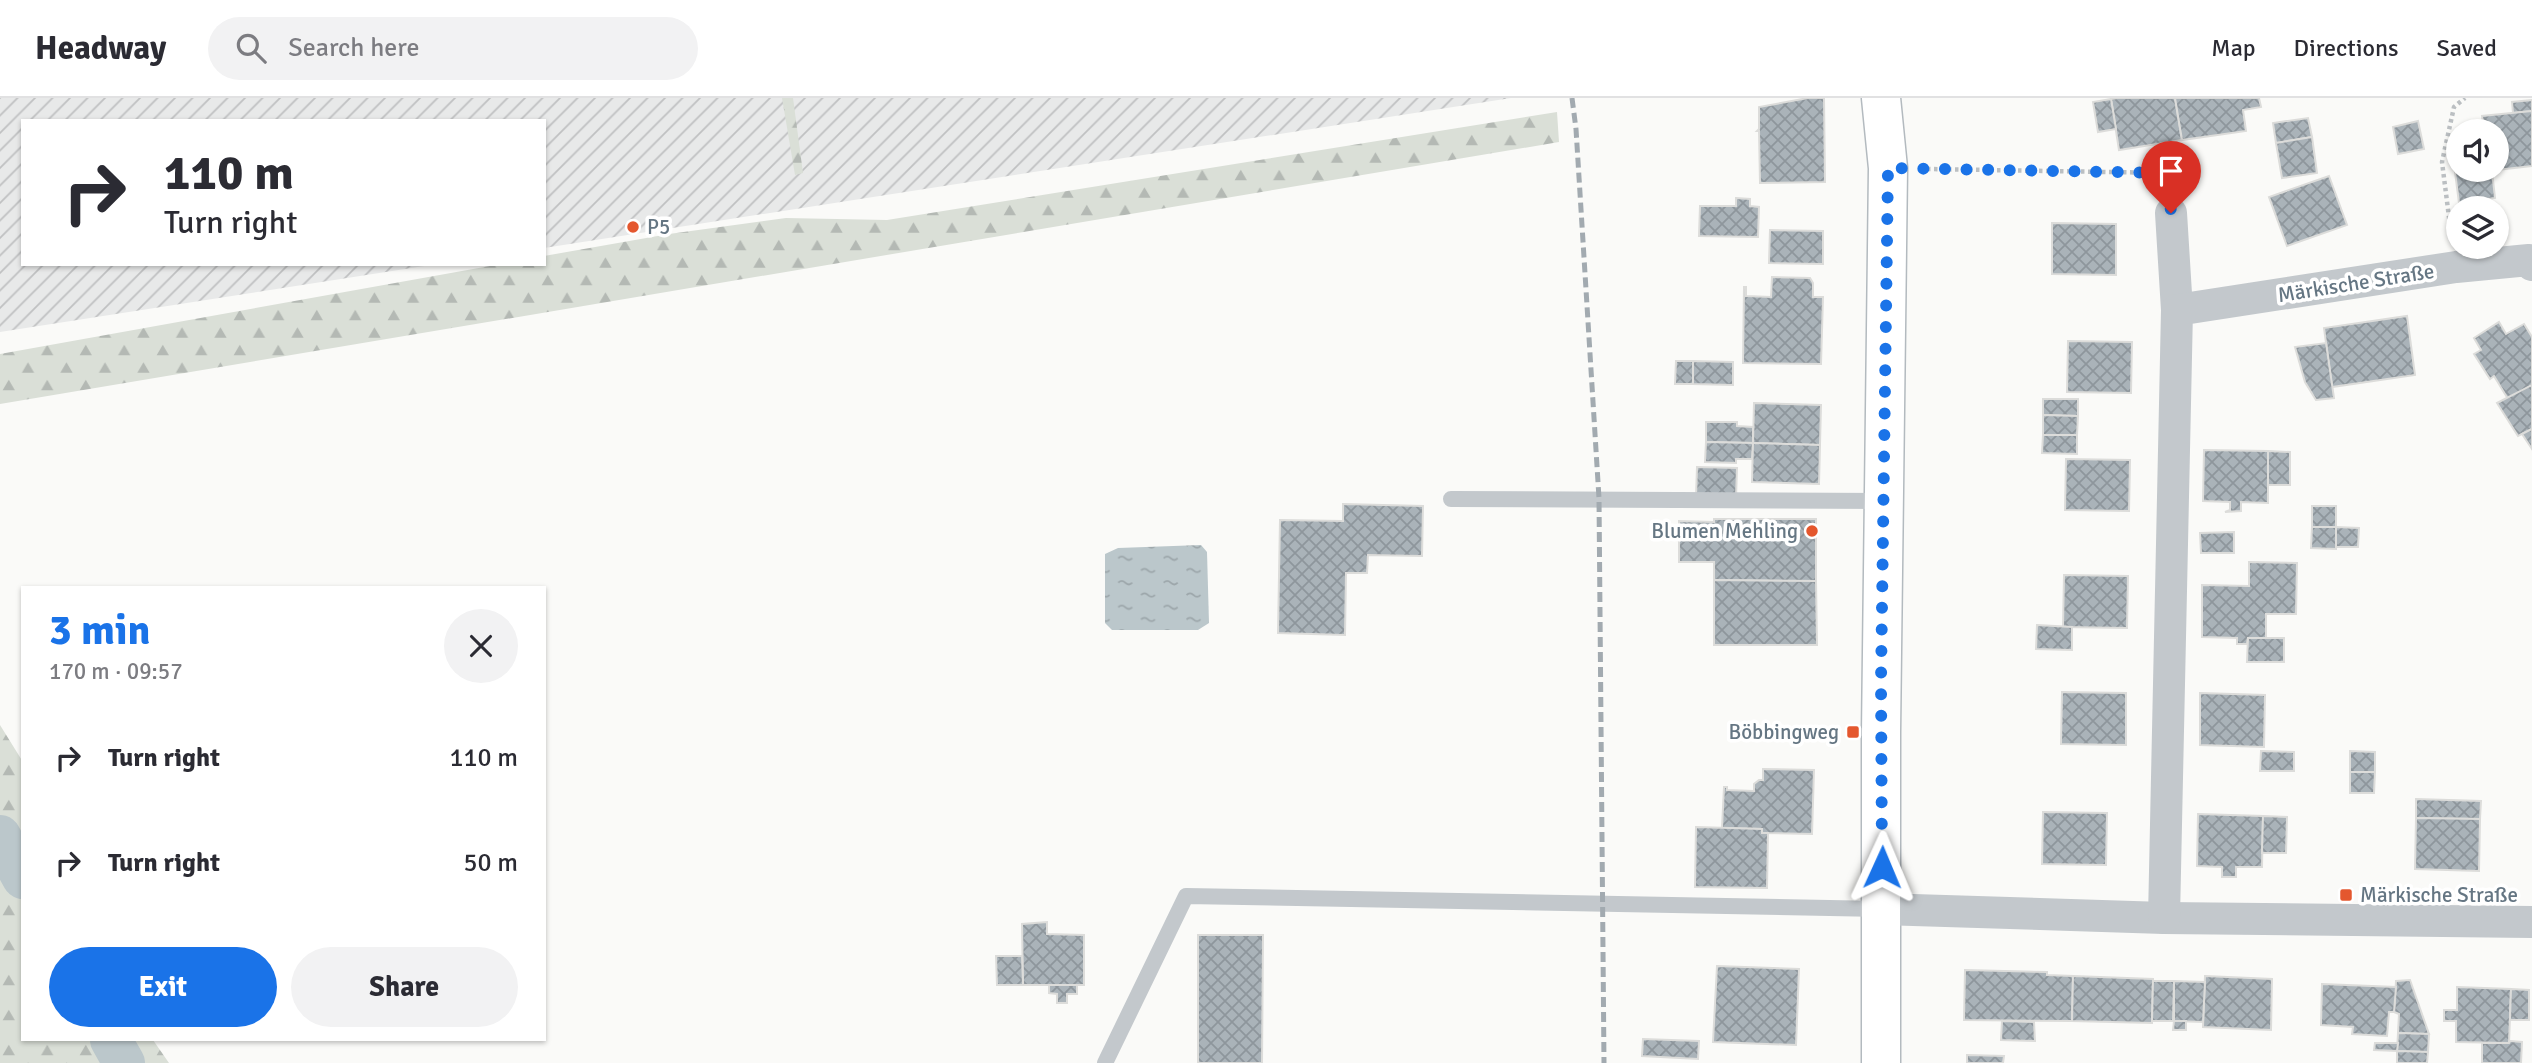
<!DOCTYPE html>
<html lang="en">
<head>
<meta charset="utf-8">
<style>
	body { margin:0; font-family:Signika,sans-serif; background:#f2f2f3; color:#2b2b33; height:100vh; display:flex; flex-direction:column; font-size:26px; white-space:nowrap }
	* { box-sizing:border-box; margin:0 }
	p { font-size:23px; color:#7c7c81 }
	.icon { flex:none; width:38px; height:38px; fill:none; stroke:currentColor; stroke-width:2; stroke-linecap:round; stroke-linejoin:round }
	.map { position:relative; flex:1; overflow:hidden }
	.details { position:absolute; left:21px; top:488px; width:525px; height:455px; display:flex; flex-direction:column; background:#fff; border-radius:0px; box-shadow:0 2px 5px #0004 }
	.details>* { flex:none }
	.guide { position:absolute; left:21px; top:21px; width:525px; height:147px; border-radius:0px; box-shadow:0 2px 5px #0004; background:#fff; color:#2b2b33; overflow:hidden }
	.fabs { position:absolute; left:2446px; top:21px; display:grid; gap:14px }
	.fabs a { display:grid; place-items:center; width:63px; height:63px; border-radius:50%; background:#fff; box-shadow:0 2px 5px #0004; font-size:35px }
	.pin { position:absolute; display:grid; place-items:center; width:60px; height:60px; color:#fff; margin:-72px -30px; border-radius:50% 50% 50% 0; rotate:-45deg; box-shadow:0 0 7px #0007 }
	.pin .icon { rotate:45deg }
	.me { position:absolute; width:77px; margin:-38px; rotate:1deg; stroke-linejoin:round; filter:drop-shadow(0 0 5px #0008) }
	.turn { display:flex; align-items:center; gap:24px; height:147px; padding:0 28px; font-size:32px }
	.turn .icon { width:91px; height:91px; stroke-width:2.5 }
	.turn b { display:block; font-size:49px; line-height:60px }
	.round { display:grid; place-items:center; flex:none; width:74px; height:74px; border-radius:37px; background:#f2f2f3 }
	.overview { display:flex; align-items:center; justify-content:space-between; height:119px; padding:0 28px }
	h1 { font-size:42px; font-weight:700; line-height:52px; color:#1a73e8 }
	.button { display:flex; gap:14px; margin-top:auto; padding:14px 28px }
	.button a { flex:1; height:80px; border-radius:42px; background:#1a73e8; color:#fff; font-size:28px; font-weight:700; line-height:80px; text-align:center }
	.button a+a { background:#f2f2f3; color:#2b2b33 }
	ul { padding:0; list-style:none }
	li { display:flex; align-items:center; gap:21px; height:105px; padding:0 28px }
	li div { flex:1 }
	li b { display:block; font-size:26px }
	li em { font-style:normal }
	header { display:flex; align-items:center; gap:42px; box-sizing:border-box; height:98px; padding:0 35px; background:#fff; border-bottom:2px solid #e1e1e2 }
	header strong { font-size:33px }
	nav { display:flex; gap:38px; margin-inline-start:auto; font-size:24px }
	.search { width:490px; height:63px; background:#f2f2f3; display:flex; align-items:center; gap:18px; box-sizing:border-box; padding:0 24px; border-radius:38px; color:#7c7c81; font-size:26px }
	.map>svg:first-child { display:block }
</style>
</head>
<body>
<header>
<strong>Headway</strong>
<div class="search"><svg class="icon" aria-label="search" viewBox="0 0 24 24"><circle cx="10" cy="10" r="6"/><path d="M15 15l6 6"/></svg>Search here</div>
<nav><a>Map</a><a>Directions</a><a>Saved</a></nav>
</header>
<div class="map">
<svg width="2532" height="965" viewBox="0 0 2532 965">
	<defs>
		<pattern id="industrial-furrows" width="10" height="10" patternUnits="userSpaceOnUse" patternTransform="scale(1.75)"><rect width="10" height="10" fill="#e8e9e9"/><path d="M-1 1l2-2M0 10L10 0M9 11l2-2" fill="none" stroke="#c0c1c2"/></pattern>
		<pattern id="forest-firs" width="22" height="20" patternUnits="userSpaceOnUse" patternTransform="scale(1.75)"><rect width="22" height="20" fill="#dadfd7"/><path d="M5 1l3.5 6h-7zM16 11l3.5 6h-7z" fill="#b4b9b4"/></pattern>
		<pattern id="water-ripples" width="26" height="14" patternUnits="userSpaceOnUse" patternTransform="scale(1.75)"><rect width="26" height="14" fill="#bbc7cb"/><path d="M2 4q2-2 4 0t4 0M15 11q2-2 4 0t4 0" fill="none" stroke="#9ca6aa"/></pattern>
		<pattern id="building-cross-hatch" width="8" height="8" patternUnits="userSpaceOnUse" patternTransform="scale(1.75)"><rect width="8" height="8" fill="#aab3b9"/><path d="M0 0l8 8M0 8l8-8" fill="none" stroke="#8e969c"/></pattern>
	</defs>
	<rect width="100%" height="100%" fill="#fafaf8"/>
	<!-- industrial -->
	<polygon fill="url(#industrial-furrows)" points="0,0 1511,0 544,150 544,23 23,23 23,166 437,166 0,234"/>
	<!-- forest -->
	<g fill="url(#forest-firs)">
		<polygon points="782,0 793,0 803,75 795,77"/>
		<polygon points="1557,14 1559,44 0,306 0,256 501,166 544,166 544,158 669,136 786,120 887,122"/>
		<polygon points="0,627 23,664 23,942 153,942 169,965 0,965"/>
	</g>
	<!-- water -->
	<polygon fill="url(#water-ripples)" points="1201,447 1207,454 1209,525 1198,532 1112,532 1105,525 1105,456 1118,450"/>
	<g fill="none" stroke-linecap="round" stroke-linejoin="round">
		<!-- canal -->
		<g stroke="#bbc7cb" stroke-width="42">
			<polyline points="0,738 23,780"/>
			<polyline points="111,942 124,965"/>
		</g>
	</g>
	<!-- building -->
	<g fill="url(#building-cross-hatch)" stroke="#dcdcda" stroke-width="2">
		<polygon points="1808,0 1824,0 1825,84 1760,85 1759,33 1757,33 1759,31 1759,9"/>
		<polygon points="2117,0 2175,0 2182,42 2119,52 2111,1"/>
		<polygon points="2175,0 2259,0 2261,9 2243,12 2246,33 2182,42"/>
		<polygon points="2111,1 2116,31 2098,34 2093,4"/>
		<polygon points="2532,2 2532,13 2513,15 2512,4"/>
		<polygon points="2532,13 2532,68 2488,73 2497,72 2497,33 2484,33 2482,18"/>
		<polygon points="2308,20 2312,39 2276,45 2273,25"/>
		<polygon points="2418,23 2424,51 2398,56 2393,29"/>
		<polygon points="2312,39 2317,75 2282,80 2276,45"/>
		<polygon points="2470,72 2492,73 2495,100 2459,105 2455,74"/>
		<polygon points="2329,78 2347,127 2287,148 2269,99"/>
		<polygon points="1736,100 1750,101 1750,108 1759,109 1758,139 1699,138 1700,108 1736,108"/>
		<polygon points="2052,125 2116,126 2116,177 2052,176"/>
		<polygon points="1770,132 1823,133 1823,166 1769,165"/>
		<polygon points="1772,179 1810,180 1813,185 1813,199 1823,199 1821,266 1743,265 1744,189 1746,189 1746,198 1771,199"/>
		<polygon points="2407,218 2415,277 2332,289 2324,230"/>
		<polygon points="2499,224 2506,236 2524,226 2532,239 2532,287 2508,301 2494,278 2490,281 2474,256 2481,252 2474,240"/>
		<polygon points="2068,243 2132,244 2131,295 2067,294"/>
		<polygon points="2326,245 2334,300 2316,302 2305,284 2295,249"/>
		<polygon points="1676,263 1693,263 1693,286 1675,286"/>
		<polygon points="1693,263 1733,264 1733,287 1693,286"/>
		<polygon points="2532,287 2532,331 2518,338 2497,305"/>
		<polygon points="2043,301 2078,301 2078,318 2043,317"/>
		<polygon points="1754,305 1821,307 1820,347 1753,345"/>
		<polygon points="2043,317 2078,318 2077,337 2043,337"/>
		<polygon points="1706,324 1737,324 1737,328 1753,329 1753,345 1706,344"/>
		<polygon points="2532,331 2532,351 2522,336"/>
		<polygon points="2043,337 2077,337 2077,356 2042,355"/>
		<polygon points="1706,344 1753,345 1752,361 1736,361 1736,365 1705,364"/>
		<polygon points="1753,345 1820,347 1819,386 1752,384"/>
		<polygon points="2204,352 2268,353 2268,405 2241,404 2241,413 2225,414 2230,412 2230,404 2203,403"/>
		<polygon points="2268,353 2290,354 2290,387 2268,387"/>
		<polygon points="2066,361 2130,362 2129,413 2065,412"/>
		<polygon points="1697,369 1737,370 1736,400 1696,399"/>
		<polygon points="1343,406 1423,408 1422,458 1368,457 1367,475 1346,475 1345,537 1278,535 1280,422 1343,423"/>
		<rect x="2312" y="408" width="24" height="21"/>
		<polygon points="1714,421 1816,421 1816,483 1714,482 1714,464 1679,464 1679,423 1714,424"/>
		<polygon points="2312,429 2336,429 2336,451 2311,450"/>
		<polygon points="2336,429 2359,430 2358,449 2336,449"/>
		<polygon points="2234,434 2234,455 2201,455 2200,435"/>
		<polygon points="2249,464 2297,465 2296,516 2266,516 2266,540 2248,540 2247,546 2237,546 2237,540 2202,539 2202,487 2249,488"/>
		<polygon points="2064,477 2128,478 2127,530 2063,529"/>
		<polygon points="1714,482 1816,483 1817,547 1714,547"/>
		<polygon points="2037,527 2072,529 2072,552 2036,551"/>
		<polygon points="2248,540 2284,540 2284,564 2247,564"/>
		<polygon points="2062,594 2126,595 2126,647 2061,646"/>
		<polygon points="2200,595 2265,597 2264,649 2200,647"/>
		<polygon points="2261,653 2294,654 2294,673 2260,673"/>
		<polygon points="2350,653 2375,654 2375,674 2350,674"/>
		<polygon points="1763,671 1814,672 1812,736 1762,735 1762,731 1722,730 1724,689 1727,689 1727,692 1754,693 1754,686 1759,682 1763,682"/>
		<polygon points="2350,674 2375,674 2374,695 2350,695"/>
		<polygon points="2416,701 2481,703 2480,721 2416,720"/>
		<polygon points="2043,714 2107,715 2106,767 2042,766"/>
		<polygon points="2198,716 2263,718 2262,769 2236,769 2236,779 2222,779 2222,769 2197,768"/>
		<polygon points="2263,718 2287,719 2286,755 2262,755"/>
		<polygon points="2416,720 2480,721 2479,773 2415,771"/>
		<polygon points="1696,729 1762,731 1762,735 1768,735 1767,790 1695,789"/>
		<polygon points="1047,824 1047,836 1084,837 1084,887 1023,887 1022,826"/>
		<polygon points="1198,837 1263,837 1262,965 1198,965"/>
		<polygon points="996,858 1022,858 1023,887 997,887"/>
		<polygon points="1717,868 1799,871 1796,947 1713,944"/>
		<polygon points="1965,872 2047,874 2047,877 2073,878 2072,923 1964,922"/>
		<polygon points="2073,878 2153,881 2152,925 2072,923"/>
		<polygon points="2205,878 2272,881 2271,932 2203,929"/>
		<polygon points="2410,882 2429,936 2398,935 2399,916 2394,914 2396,883"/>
		<polygon points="2153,883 2174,883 2173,923 2152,923"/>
		<polygon points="2174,883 2205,884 2203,924 2174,923"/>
		<polygon points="2322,886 2396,889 2394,914 2389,914 2387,938 2352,936 2353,929 2321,927"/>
		<polygon points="1049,887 1077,887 1077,896 1067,896 1067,905 1057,905 1057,896 1049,895"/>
		<polygon points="2457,889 2511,891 2509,945 2456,944 2456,923 2444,923 2444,912 2457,912"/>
		<polygon points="2511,891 2529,892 2529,922 2510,922"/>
		<polygon points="2002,923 2034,924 2035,943 2001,942"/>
		<polygon points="2174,923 2186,923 2186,932 2173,932"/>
		<polygon points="2398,935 2429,936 2428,954 2397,953"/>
		<polygon points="1643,941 1699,943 1698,961 1642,958"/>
		<polygon points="2510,943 2522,944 2521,965 2482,965 2482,945 2509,945"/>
		<polygon points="2375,945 2398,945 2397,953 2374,952"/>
		<polygon points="2397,953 2428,954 2427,965 2397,965"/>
		<polygon points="1967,957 2004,958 2003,965 1967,965"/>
	</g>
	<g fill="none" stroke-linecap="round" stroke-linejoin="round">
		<!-- secondary casing -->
		<g stroke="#b3babf" stroke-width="41">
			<polyline id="secondary" points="1881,965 1881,635 1888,70 1881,0"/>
		</g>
		<!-- path -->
		<g stroke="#bbbfc2" stroke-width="4.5" stroke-dasharray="3.5 3.5" stroke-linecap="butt">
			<polyline points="1927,71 2168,75 2169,80"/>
			<polyline points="2451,135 2442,64 2454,9 2465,0"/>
		</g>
		<!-- service -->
		<g stroke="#c3c8cc" stroke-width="16">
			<polyline points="1451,401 1883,403"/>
			<polyline points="1105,965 1186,798 1881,811"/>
		</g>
		<!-- minor -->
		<g stroke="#c3c8cc" stroke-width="32">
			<polyline points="2171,115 2177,212"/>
			<polyline points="1881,811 2164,820 2532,824"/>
			<polyline points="2164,820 2177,212 2456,169 2529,162 2532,167"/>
		</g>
		<!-- secondary -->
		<use href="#secondary" stroke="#fff" stroke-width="38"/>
		<!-- rail -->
		<polyline stroke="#a2aab0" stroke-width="5" stroke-dasharray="10 5" stroke-linecap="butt" points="1572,0 1576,31 1599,400 1604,965"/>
	</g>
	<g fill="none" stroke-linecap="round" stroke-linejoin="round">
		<!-- route -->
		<polyline stroke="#1a73e8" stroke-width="12" stroke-dasharray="0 21.6" points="1882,769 1881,583 1888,70 2168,75 2171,115"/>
	</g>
	<!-- markers -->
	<g fill="#e4572e" stroke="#fff" stroke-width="2.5">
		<circle cx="633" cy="129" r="7"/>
		<circle cx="1812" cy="433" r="7"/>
		<rect x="1846" y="627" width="14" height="14" rx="3.5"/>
		<rect x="2339" y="790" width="14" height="14" rx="3.5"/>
	</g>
	<g text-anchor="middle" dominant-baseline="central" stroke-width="7" stroke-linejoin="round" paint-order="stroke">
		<!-- poi labels -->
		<g font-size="21" fill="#657683" stroke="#fff" text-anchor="start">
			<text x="647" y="129">P5</text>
			<text x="1798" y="433" text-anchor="end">Blumen Mehling</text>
			<text x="1839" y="634" text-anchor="end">Böbbingweg</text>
			<text x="2360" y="797">Märkische Straße</text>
		</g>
		<!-- street labels -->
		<g font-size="21" fill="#657683" stroke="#fff">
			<text transform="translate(2356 185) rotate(-9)">Märkische Straße</text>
		</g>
	</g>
</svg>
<div class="fabs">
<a><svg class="icon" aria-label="sound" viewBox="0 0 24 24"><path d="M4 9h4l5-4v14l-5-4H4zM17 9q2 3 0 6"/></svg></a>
<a><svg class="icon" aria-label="layers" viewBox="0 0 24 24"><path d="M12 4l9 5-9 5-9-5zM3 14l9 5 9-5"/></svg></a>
</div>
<div class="pin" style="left:2171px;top:115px;background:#d93025"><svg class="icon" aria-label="arrive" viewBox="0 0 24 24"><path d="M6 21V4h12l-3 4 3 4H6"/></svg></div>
<svg class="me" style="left:1882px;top:769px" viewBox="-20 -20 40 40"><path d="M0-17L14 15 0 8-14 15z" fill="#1a73e8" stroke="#fff" stroke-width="4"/></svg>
<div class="guide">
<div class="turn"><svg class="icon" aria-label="right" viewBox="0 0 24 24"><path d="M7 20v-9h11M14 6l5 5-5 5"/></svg><div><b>110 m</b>Turn right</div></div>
</div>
<section class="details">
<div class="overview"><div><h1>3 min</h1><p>170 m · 09:57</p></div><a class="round"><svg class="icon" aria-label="close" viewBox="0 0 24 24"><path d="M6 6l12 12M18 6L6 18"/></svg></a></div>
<ul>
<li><svg class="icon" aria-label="right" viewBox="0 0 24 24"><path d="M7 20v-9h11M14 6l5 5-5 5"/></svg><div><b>Turn right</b></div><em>110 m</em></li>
<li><svg class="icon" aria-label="right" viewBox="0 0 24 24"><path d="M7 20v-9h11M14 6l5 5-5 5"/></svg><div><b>Turn right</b></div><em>50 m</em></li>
</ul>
<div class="button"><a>Exit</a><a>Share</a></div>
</section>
</div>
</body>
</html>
